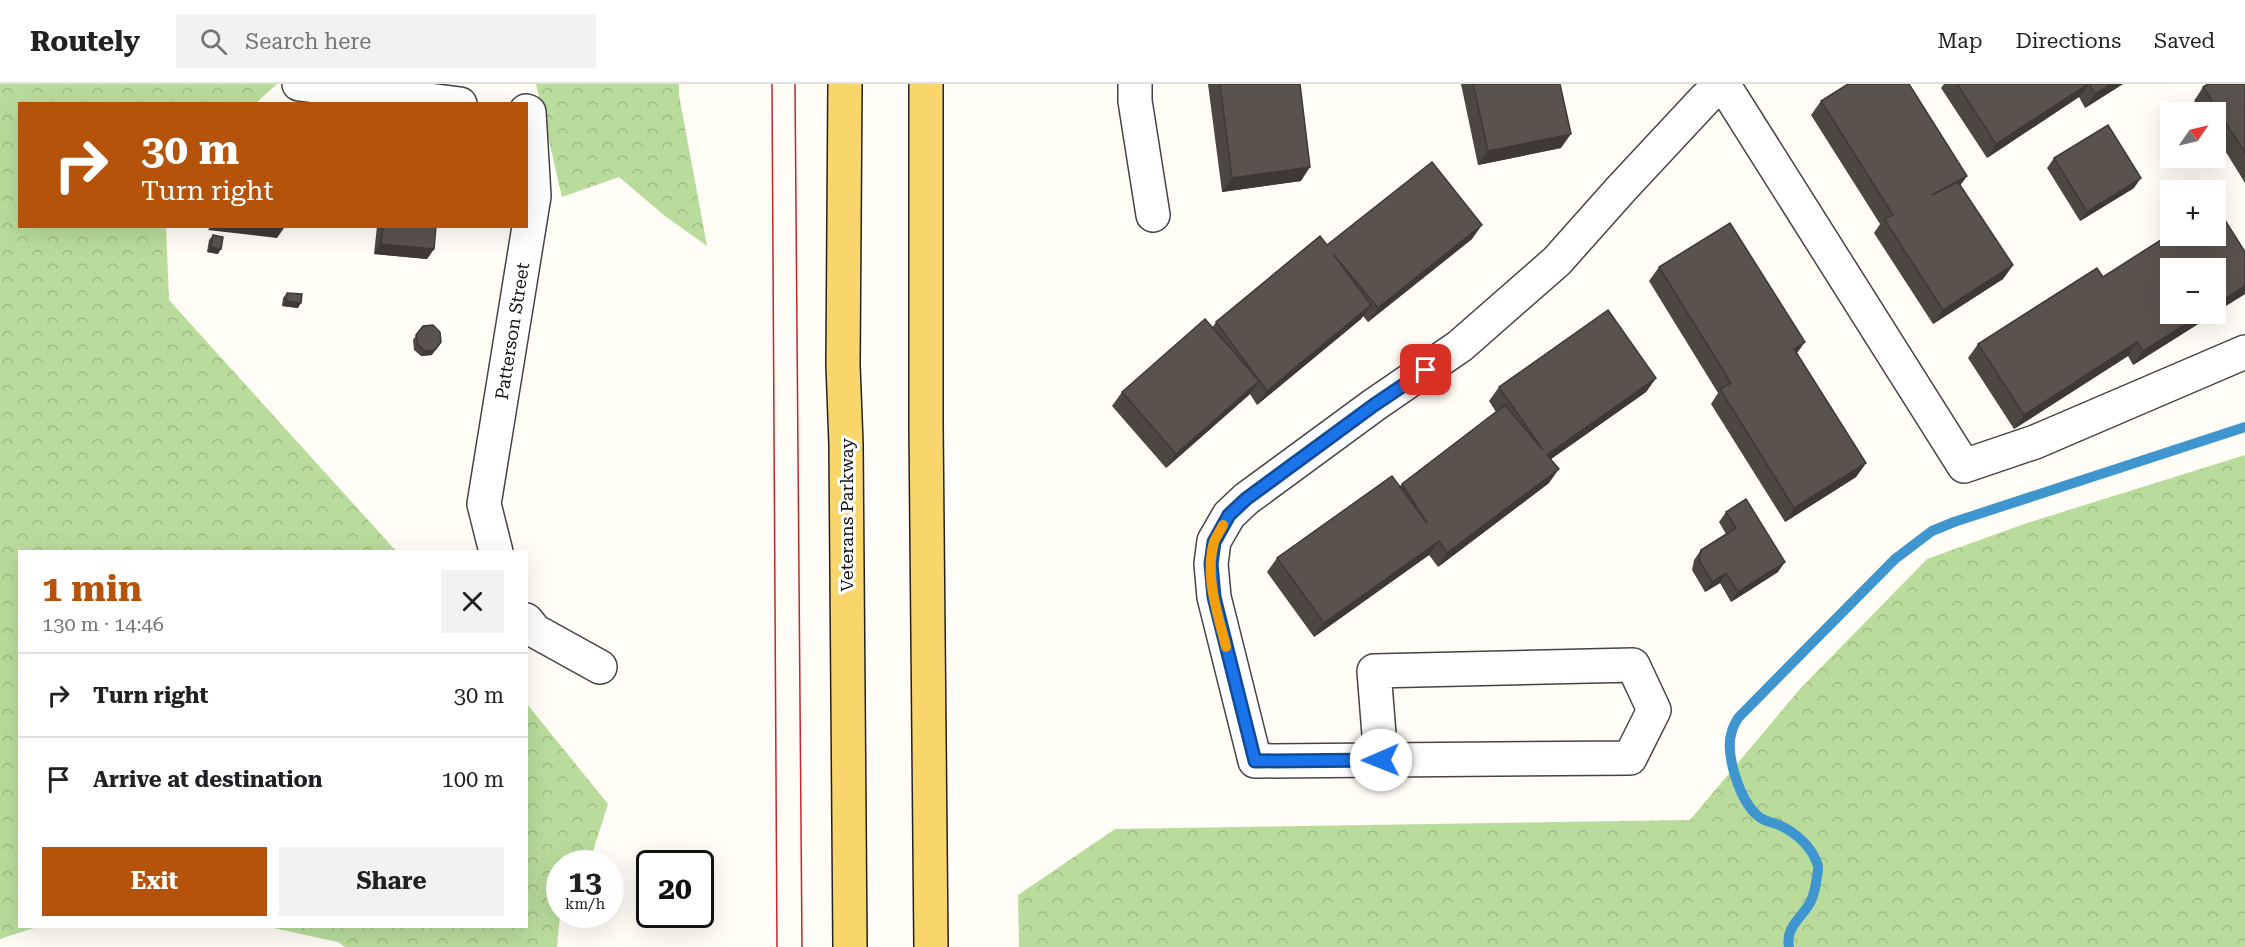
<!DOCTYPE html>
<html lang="en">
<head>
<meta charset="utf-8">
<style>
	body { margin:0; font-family:"Roboto Serif",serif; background:#f2f2f2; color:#202124; height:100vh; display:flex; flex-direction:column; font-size:22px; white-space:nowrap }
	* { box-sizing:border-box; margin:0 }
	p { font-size:20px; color:#757577 }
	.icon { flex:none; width:33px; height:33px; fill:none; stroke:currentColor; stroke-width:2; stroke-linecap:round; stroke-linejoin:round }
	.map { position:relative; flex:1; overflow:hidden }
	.sheet { position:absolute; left:18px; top:466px; width:510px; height:378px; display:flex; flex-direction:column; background:#fff; border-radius:0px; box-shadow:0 6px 24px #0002 }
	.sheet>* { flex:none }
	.hud { position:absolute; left:18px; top:18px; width:510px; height:126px; border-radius:0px; box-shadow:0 6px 24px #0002; background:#b45309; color:#fff; overflow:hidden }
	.needle { width:39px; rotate:56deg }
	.controls { position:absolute; left:2160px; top:18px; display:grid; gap:12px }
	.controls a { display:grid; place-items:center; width:66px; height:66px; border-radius:0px; background:#fff; box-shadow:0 6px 24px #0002; font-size:30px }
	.speed { position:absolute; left:546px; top:766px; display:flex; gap:12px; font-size:30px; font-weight:700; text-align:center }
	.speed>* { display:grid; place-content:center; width:78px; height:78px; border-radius:50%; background:#fff; box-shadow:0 6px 24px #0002; line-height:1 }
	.speed small { font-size:15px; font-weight:400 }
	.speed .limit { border:3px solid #111; border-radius:9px; background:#fff; color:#111 }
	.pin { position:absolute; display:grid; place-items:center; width:51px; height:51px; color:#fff; margin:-26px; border-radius:12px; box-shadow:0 3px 9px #0006 }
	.me { position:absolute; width:66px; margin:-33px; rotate:269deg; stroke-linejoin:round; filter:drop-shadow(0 0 4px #0008) }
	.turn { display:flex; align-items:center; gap:21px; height:126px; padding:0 24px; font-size:27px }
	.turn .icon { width:78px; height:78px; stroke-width:2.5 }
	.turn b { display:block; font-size:42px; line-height:51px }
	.round { display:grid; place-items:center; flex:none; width:63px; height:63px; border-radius:0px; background:#f2f2f2 }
	.headline { display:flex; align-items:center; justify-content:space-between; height:102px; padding:0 24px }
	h1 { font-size:36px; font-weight:700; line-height:45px; color:#b45309 }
	.cta { display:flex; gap:12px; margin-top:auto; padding:12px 24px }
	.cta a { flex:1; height:69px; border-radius:0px; background:#b45309; color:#fff; font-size:24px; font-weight:700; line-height:69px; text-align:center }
	.cta a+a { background:#f2f2f2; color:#202124 }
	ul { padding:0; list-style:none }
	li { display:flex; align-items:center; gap:18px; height:84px; padding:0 24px; border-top:2px solid #e0e0e0 }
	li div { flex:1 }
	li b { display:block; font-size:22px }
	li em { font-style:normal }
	header { display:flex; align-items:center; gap:36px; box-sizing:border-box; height:84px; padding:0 30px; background:#fff; border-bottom:2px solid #e0e0e0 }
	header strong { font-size:28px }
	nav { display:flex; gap:33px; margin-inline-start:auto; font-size:21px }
	.search { width:420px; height:54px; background:#f2f2f2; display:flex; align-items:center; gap:15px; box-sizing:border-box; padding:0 21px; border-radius:0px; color:#757577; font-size:22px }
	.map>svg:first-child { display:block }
</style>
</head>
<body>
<header>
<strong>Routely</strong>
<div class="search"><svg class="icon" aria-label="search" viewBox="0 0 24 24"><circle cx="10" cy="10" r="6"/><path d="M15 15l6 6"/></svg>Search here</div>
<nav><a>Map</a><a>Directions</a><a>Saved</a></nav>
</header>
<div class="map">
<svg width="2245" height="863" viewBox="0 0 2245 863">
	<defs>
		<pattern id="forest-crowns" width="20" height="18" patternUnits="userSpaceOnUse" patternTransform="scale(1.5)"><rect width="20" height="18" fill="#b9dc9c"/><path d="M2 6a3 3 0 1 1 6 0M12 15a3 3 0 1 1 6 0" fill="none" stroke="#9ebc85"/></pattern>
	</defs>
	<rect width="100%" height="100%" fill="#fffdf5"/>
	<!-- forest -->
	<g fill="url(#forest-crowns)">
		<polygon points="0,0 277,0 256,19 20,20 20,142 166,143 169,216 397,468 20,468 20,843 37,843 0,855"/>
		<polygon points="536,0 679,0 679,11 707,162 665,132 619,93 562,113"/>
		<polygon points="2245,371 2245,863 1019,863 1018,811 1115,745 1690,736 1799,606 1927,475 2027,439"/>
		<polygon points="527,620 608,720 592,770 587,780 560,780 560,831 557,863 345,863 338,858 269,843 526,843"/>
	</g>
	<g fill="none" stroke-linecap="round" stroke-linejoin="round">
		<!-- stream -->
		<path stroke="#3f96cf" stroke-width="10" d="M1789 863C1785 844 1801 834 1810 819 1814 811 1816 801 1817 792 1818 788 1819 783 1817 779 1811 762 1795 748 1779 741 1772 738 1763 737 1758 732 1740 717 1724 669 1732 647 1733 642 1736 638 1738 634L1895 475 1932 447 1954 438 2245 343"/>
		<!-- minor casing -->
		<g stroke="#444" stroke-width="36">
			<g id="minor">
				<polyline points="299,0 460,20"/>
				<polyline points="1135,0 1135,17 1153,131"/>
				<polyline points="1723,0 1964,382 2035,358 2245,268"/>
				<polyline points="496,468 484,420 534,112 529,28 526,27"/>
				<polyline points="526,536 535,547 600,583"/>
				<polyline points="1381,676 1374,587 1633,581 1654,626 1630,674 1255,677 1214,513 1211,480 1214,457 1229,431 1246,415 1374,321 1460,262 1557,177 1622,104 1705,15 1722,0"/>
			</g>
		</g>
		<!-- major casing -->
		<g stroke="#222" stroke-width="36">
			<g id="major">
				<polyline points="845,0 843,281 846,360 850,863"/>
				<polyline points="926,0 926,341 931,863"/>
			</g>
		</g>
		<!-- minor -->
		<use href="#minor" stroke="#fff" stroke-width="33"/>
		<!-- major -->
		<use href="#major" stroke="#f9d66b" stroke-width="33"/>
		<!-- tram -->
		<g stroke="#c4262e" stroke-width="1.5">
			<polyline points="772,0 777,863"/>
			<polyline points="795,0 802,863"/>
		</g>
	</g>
	<!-- wall -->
	<g fill="#4d4742">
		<polygon points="1208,0 1300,0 1301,97 1222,108"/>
		<polygon points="1461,0 1560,0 1561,64 1478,81"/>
		<polygon points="1944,0 2123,0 2085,24 2079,13 1987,74 1941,4"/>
		<polygon points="2245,0 2245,99 2216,52 2216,28 2201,28 2194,17 2203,3"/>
		<polygon points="1821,17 1967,92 1960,101 2013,181 2003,195 1933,240 1874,149 1880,140 1811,31"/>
		<polygon points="2054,74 2134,104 2080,137 2047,84"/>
		<polygon points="377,142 436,142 434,165 427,175 374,170"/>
		<polygon points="213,151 218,170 207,168 209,156"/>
		<polygon points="1472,155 1368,238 1363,232 1361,235 1257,321 1250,310 1166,384 1112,322 1122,308 1212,244 1216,238 1327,161"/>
		<polygon points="2245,168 2245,210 2216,228 2170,230 2214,230 2133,281 2128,272 2014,345 1968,274 1978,260 2103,193"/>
		<polygon points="1659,183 1797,269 1866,379 1856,393 1785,438 1711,320 1718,309 1649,197"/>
		<polygon points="287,209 298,224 282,222 283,214"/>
		<polygon points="423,242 432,271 421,272 414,266 413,256"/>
		<polygon points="1656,294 1646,308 1551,375 1549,399 1438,483 1429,471 1314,553 1267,488 1277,474 1400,402 1402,400 1496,328 1489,317 1499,303"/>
		<polygon points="1726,428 1778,488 1731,518 1720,499 1705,508 1692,486 1694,476 1701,466 1726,450 1719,438"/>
	</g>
	<!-- shaded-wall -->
	<g fill="#3f3936">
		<polygon points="2089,0 2079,13 1987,74 1996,60"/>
		<polygon points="2111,0 2123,0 2085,24 2095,10"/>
		<polygon points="1571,50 1561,64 1478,81 1488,67"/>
		<polygon points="1310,83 1301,97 1222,108 1232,94"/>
		<polygon points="1967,92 1957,106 1932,111"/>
		<polygon points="2141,94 2134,104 2080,137 2087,128"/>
		<polygon points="1482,141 1472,155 1368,238 1378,224"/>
		<polygon points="211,142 272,142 284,144 277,154 208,146"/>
		<polygon points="381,160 434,165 427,175 374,170"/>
		<polygon points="211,163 221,165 218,170 207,168"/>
		<polygon points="2013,181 2003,195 1933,240 1943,226"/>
		<polygon points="2245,202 2245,210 2216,228 2216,221"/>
		<polygon points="286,217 301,219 298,224 282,222"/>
		<polygon points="1371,221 1361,235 1257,321 1267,307"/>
		<polygon points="2202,230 2214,230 2133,281 2143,267"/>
		<polygon points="441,258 432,271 421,272 425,267"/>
		<polygon points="1805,258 1795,272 1794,265"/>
		<polygon points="2137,258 2128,272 2014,345 2024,331"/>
		<polygon points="1656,294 1646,308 1537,385 1547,371"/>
		<polygon points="1259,297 1249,311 1166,384 1176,370"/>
		<polygon points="1866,379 1856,393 1785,438 1794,424"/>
		<polygon points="1559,385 1549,399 1438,483 1447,469"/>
		<polygon points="1439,457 1429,471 1314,553 1324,539"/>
		<polygon points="1785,478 1778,488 1731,518 1738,508"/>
		<polygon points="1726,489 1720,499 1705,508 1712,498"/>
	</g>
	<!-- building -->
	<g fill="#5a524d" stroke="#3f3936" stroke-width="1.5">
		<polygon points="1220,0 1300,0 1310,83 1232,94"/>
		<polygon points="1473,0 1560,0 1571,50 1488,67"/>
		<polygon points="1848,0 1909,0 1967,92 1932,111 1958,98 2013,181 1943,226 1884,135 1893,131 1821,17"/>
		<polygon points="1957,0 2088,0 1996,60"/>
		<polygon points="2089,0 2111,0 2095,10"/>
		<polygon points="2208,0 2245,0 2245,69 2203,3"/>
		<polygon points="2108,41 2141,94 2087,128 2054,74"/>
		<polygon points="1432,78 1482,141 1378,224 1334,171 1371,221 1267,307 1216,238 1320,152 1327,161"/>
		<polygon points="2216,122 2245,168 2245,202 2216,221 2216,184 2170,184 2170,230 2202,230 2143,267 2137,258 2024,331 1978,260 2097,184 2103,193 2170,150 2170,152 2216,152"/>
		<polygon points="1730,139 1805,258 1794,265 1866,379 1794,424 1720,305 1731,299 1659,183"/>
		<polygon points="383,142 436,142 434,165 381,160"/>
		<polygon points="213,151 223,153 221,165 211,163"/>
		<polygon points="287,209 302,210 301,219 286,217"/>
		<polygon points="1608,226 1656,294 1547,371 1559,385 1447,469 1439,457 1324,539 1277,474 1392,392 1427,439 1402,400 1505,321 1543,366 1499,303"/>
		<polygon points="1205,235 1259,297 1176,370 1122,308"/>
		<polygon points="433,241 440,248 441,258 435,266 425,267 418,261 416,251 423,242"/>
		<polygon points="1746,415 1785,478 1738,508 1726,489 1712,498 1699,476 1701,466 1736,444 1726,428"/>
	</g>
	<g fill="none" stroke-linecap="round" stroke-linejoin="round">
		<!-- route casing -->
		<g stroke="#114b97" stroke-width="15">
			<polyline id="route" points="1381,676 1255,677 1214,513 1211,480 1214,458 1229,431 1246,415 1374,321 1426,286"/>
		</g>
		<!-- route -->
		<use href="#route" stroke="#1a73e8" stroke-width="10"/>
		<!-- slow -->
		<path stroke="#f59e0b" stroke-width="10" d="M1223 441C1220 447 1216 453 1214 458 1204 492 1218 530 1226 563"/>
	</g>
	<g text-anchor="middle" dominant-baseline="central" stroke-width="6" stroke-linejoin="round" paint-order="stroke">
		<!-- street labels -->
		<g font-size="18" fill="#111" stroke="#fff">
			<text transform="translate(512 247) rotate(-81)">Patterson Street</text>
			<text transform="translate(846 431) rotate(-90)">Veterans Parkway</text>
		</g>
	</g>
</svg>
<div class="controls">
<a><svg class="needle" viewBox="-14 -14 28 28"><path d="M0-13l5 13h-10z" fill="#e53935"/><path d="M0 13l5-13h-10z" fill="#757577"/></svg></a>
<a>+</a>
<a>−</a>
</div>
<div class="speed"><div>13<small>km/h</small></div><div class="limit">20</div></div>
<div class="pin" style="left:1426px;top:286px;background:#d93025"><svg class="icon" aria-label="arrive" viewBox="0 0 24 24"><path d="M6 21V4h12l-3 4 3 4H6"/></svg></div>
<svg class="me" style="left:1381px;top:676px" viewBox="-20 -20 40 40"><circle r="19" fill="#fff"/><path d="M0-13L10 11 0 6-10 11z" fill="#1a73e8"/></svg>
<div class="hud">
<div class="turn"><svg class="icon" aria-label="right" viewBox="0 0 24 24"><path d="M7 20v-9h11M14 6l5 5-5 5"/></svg><div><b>30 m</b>Turn right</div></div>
</div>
<section class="sheet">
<div class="headline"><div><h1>1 min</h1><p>130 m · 14:46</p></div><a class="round"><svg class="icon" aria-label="close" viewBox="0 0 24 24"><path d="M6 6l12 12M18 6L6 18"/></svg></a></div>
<ul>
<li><svg class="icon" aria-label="right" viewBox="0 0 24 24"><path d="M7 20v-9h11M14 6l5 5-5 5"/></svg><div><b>Turn right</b></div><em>30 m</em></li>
<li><svg class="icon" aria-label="arrive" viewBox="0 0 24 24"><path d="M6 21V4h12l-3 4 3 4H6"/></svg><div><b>Arrive at destination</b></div><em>100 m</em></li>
</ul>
<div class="cta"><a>Exit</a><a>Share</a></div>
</section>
</div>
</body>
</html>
